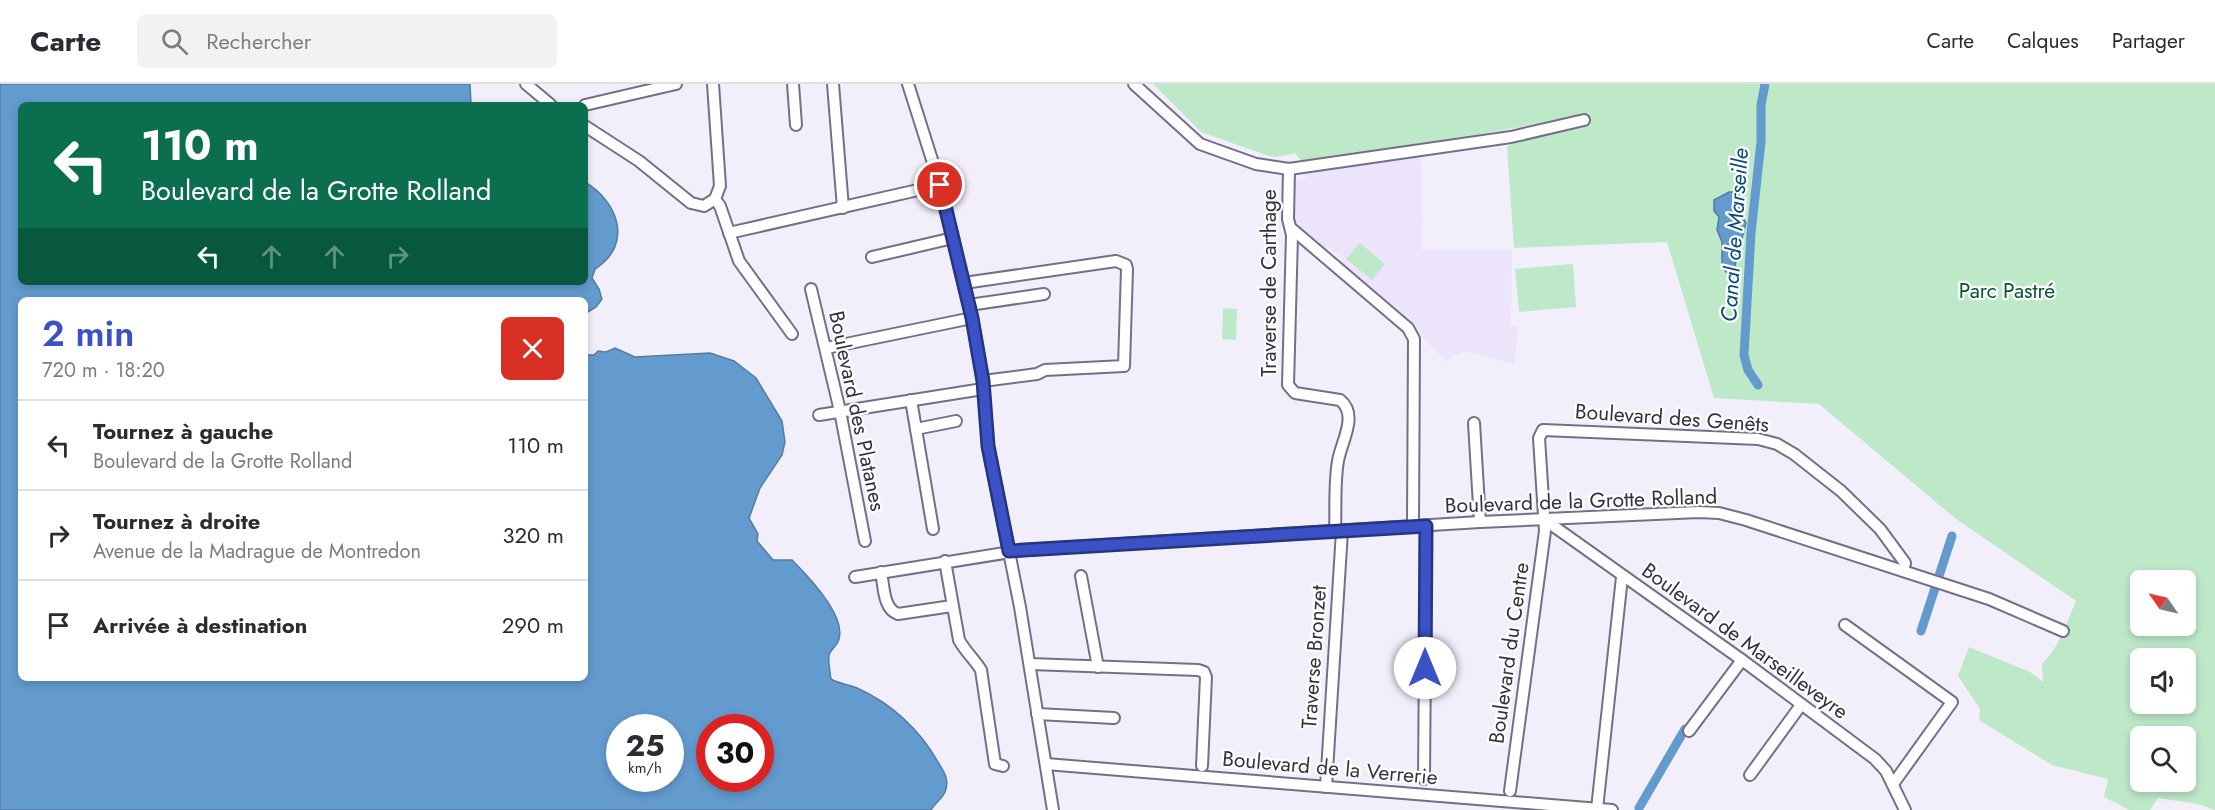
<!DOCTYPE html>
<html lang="fr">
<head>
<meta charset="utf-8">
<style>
	body { margin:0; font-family:Jost,sans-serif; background:#f2f2f3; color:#2b2b33; height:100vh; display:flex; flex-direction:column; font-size:22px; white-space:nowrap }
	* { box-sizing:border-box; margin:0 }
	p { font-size:20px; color:#7c7c81 }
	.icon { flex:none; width:33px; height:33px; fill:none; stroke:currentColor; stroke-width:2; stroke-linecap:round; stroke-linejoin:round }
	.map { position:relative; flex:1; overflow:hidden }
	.panel { position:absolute; left:18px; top:213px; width:570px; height:384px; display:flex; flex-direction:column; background:#fff; border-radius:9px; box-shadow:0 3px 9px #0003 }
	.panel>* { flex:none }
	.banner { position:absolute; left:18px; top:18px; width:570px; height:183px; border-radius:9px; box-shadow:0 3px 9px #0003; background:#0b6e4f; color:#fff; overflow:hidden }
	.needle { width:39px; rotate:304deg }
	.buttons { position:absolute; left:2130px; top:486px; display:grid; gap:12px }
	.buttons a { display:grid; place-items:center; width:66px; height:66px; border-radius:9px; background:#fff; box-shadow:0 3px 9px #0003; font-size:30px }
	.speed { position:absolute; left:606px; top:630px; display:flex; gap:12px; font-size:30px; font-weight:700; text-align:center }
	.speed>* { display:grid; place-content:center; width:78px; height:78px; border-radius:50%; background:#fff; box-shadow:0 3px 9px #0003; line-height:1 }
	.speed small { font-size:15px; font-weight:400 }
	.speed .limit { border:9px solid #d22; background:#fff; color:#111 }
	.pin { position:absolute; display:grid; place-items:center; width:51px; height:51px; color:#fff; margin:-26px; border:3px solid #fff; border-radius:50%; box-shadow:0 2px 6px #0007 }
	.me { position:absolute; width:66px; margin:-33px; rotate:0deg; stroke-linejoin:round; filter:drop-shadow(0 0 4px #0008) }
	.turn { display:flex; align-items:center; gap:21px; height:126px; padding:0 24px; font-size:27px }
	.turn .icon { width:78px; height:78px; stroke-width:2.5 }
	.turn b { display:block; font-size:42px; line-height:51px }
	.lanes { display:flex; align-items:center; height:57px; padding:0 24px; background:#0003; justify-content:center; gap:30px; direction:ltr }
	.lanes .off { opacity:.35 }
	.round { display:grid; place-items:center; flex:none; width:63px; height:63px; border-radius:9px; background:#f2f2f3 }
	.summary { display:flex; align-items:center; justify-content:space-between; height:102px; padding:0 24px }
	h1 { font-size:36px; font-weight:600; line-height:45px; color:#3a52c5 }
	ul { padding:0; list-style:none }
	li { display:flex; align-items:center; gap:18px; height:90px; padding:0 24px; border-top:2px solid #e1e1e2 }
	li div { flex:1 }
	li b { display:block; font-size:22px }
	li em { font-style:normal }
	header { display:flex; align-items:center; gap:36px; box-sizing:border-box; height:84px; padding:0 30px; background:#fff; border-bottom:2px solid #e1e1e2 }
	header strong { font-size:28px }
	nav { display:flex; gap:33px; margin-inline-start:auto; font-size:21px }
	.search { width:420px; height:54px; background:#f2f2f3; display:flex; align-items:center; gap:15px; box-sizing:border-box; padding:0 21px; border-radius:9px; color:#7c7c81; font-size:22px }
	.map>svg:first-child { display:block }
</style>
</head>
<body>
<header>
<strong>Carte</strong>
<div class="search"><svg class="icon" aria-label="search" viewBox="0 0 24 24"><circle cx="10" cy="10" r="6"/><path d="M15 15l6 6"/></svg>Rechercher</div>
<nav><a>Carte</a><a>Calques</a><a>Partager</a></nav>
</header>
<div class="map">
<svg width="2215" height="726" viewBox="0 0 2215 726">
	<rect width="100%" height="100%" fill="#f2effb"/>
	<!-- built -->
	<polygon fill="#ebe4fb" points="1421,71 1422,166 1512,166 1511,242 1518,242 1514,280 1464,267 1454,271 1447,278 1408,239 1408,233 1402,233 1351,190 1340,177 1342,174 1330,164 1321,162 1298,141 1295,136 1296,97 1306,94 1305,89 1310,89 1310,86"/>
	<!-- green -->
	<g fill="#bee9c9" fill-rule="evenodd">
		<path d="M1153 0H2215V726L2198 720 2158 714 2150 726H2129L2104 713 2108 695 2052 681 1979 636 1980 625 1958 592 1969 563 2030 588 2043 598 2042 580C2060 562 2066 540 2076 517L1956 435 1819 320 1714 314 1667 158 1514 164 1507 63 1549 38 1363 71 1302 78 1295 69 1277 73 1269 72 1201 48ZM2140 496H2186V542H2140ZM2140 574H2186V620H2140ZM2140 652H2186V698H2140Z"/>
		<polygon points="1360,159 1385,180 1372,196 1346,175"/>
		<polygon points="1573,180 1576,223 1519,228 1515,185"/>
		<polygon points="1223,224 1237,225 1236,256 1222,255"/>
	</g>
	<!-- water -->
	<g fill="#639bcf" stroke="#557ba3" stroke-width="1.5" fill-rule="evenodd">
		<path d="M0 0H470L471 21H21V198H585V98C618 118 634 160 595 185L592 194 599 205 602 215 596 223 585 230V216H21V594H585V271H594L598 267 606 268 615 264 635 273 710 269 734 277 756 294 782 337 785 358 782 371 760 404 749 434 758 450 757 457 773 476H792C808 492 846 531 839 555 838 561 831 565 829 571 828 577 830 588 831 595 839 600 847 600 857 604 891 619 920 646 938 678 944 688 950 696 945 708 942 715 934 720 931 726H0ZM620 644H670V694H620ZM710 644H760V694H710Z"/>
		<path d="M1729 108H1738C1743 118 1740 129 1746 139L1735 181 1738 188 1736 192 1726 188 1722 181V158L1717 146 1719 133 1714 127V116Z"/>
	</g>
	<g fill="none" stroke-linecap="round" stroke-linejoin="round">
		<!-- canal -->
		<g stroke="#639bcf" stroke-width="9">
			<polyline points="1758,301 1748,286 1744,271 1751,149 1761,58 1761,21 1765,0"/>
			<polyline points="1921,547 1952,452"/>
			<polyline points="1639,724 1685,645"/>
		</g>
		<!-- minor casing -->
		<g stroke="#766e89" stroke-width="14">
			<g id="minor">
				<polyline points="526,0 551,21"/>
				<polyline points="713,0 720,102 715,115"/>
				<polyline points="793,0 796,41"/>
				<polyline points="833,0 843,124"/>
				<polyline points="908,0 940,101 972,234 983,297 988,362 1020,523 1053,726"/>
				<polyline points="1134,0 1200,60 1256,80 1289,85 1511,53 1584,36"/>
				<polyline points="585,21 676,0"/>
				<polyline points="585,42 639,77 691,119 704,122 715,115"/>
				<path d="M1289 85 1288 135 1292 151 1288 301 1295 309 1340 316C1359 331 1341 358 1338 377 1334 400 1336 424 1335 447"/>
				<polyline points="715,115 720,122 739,177 792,250"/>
				<polyline points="1292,145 1408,244 1414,255 1413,442"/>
				<polyline points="729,149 940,101"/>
				<polyline points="872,173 953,154"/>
				<polyline points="964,199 1116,177 1126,181 1127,185 1124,282 1045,286 1037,290 983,297"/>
				<polyline points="811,205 840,327 865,457"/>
				<polyline points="969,221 1044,210"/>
				<polyline points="831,263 972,234"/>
				<polyline points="911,316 933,445"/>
				<polyline points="819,331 983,305"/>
				<polyline points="1474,339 1480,438"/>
				<polyline points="916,345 956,337"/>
				<polyline points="1545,436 1742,576 1875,675 1886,687 1905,726"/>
				<path d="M945 477 959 556C965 567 974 575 981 586L995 680 1003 682"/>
				<path d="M881 488C884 502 883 525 898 530L952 522"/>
				<polyline points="1081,492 1098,583"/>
				<polyline points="855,493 1023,466 1480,438 1699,428 1719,429 1746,436 1989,515 2063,547"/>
				<polyline points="1845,541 1952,618 1893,700"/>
				<polyline points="1030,580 1198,586 1204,588 1206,593 1202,682"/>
				<polyline points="1037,630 1114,634"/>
				<polyline points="1689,647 1742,576"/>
				<polyline points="1046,680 1612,726"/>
				<polyline points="1750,691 1801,621"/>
				<polyline points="1424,695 1426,442"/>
				<polyline points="1326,703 1342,447"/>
				<polyline points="1510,707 1545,447 1539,354 1543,346 1758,355 1777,360 1794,370 1841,407 1880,445 1905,479 1903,487"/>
				<polyline points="1597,725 1622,493"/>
			</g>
		</g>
		<!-- minor -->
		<use href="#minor" stroke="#fff" stroke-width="10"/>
	</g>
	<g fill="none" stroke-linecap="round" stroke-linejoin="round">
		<!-- route casing -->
		<g stroke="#263580" stroke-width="15">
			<polyline id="route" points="940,101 972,234 983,297 988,362 1009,467 1426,442 1425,584"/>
		</g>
		<!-- route -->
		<use href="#route" stroke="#3a52c5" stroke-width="10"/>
	</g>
	<g text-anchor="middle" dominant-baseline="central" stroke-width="4.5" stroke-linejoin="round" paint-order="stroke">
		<!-- street labels -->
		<g font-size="21" fill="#34313d" stroke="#fefefe">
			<text transform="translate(1269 199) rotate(-90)">Traverse de Carthage</text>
			<text transform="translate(857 327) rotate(78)">Boulevard des Platanes</text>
			<text transform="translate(1672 334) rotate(4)">Boulevard des Genêts</text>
			<text transform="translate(1581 417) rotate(-2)">Boulevard de la Grotte Rolland</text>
			<text transform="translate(1745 557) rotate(36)">Boulevard de Marseilleveyre</text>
			<text transform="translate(1509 569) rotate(-82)">Boulevard du Centre</text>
			<text transform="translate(1314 573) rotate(-86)">Traverse Bronzet</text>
			<text transform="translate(1330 684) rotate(5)">Boulevard de la Verrerie</text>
		</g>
		<!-- park labels -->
		<g font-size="21" fill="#05562a" stroke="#fefefe">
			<text x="2007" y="207">Parc Pastré</text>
		</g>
		<!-- water labels -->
		<g font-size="22" font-style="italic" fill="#07497b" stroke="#fefefe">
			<text transform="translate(1734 151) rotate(-86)">Canal de Marseille</text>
		</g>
	</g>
</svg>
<div class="buttons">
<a><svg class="needle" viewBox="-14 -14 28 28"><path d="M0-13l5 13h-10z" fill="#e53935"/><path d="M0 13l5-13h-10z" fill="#7c7c81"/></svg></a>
<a><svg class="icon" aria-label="sound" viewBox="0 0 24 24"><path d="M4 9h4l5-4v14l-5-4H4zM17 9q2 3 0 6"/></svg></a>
<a><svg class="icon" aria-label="search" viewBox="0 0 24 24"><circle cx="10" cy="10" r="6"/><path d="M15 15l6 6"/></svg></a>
</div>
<div class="speed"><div>25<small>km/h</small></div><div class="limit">30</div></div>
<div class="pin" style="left:940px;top:101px;background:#d93025"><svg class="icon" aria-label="arrive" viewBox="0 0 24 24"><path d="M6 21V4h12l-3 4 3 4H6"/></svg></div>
<svg class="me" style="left:1425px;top:584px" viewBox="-20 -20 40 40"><circle r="19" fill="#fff"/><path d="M0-13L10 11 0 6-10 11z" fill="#3a52c5"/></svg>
<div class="banner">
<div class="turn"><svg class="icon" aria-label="left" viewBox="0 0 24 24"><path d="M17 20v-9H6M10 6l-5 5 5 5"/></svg><div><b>110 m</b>Boulevard de la Grotte Rolland</div></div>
<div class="lanes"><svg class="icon" aria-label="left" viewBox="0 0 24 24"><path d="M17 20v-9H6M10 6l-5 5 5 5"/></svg><svg class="icon off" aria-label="ahead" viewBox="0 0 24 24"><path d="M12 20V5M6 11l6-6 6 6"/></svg><svg class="icon off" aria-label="ahead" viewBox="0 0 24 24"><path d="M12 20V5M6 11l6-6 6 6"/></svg><svg class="icon off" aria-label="right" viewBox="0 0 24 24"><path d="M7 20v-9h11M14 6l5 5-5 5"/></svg></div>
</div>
<section class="panel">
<div class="summary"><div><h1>2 min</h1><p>720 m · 18:20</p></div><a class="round" style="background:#d93025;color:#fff"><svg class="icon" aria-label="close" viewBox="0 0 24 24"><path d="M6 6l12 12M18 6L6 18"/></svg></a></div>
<ul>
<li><svg class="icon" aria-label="left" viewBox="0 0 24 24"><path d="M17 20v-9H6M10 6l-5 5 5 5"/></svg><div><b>Tournez à gauche</b><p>Boulevard de la Grotte Rolland</p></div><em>110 m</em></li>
<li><svg class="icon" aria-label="right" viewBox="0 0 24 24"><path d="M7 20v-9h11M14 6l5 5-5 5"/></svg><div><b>Tournez à droite</b><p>Avenue de la Madrague de Montredon</p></div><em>320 m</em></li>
<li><svg class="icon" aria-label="arrive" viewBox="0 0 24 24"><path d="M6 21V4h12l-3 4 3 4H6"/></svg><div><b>Arrivée à destination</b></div><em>290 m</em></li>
</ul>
</section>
</div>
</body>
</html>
